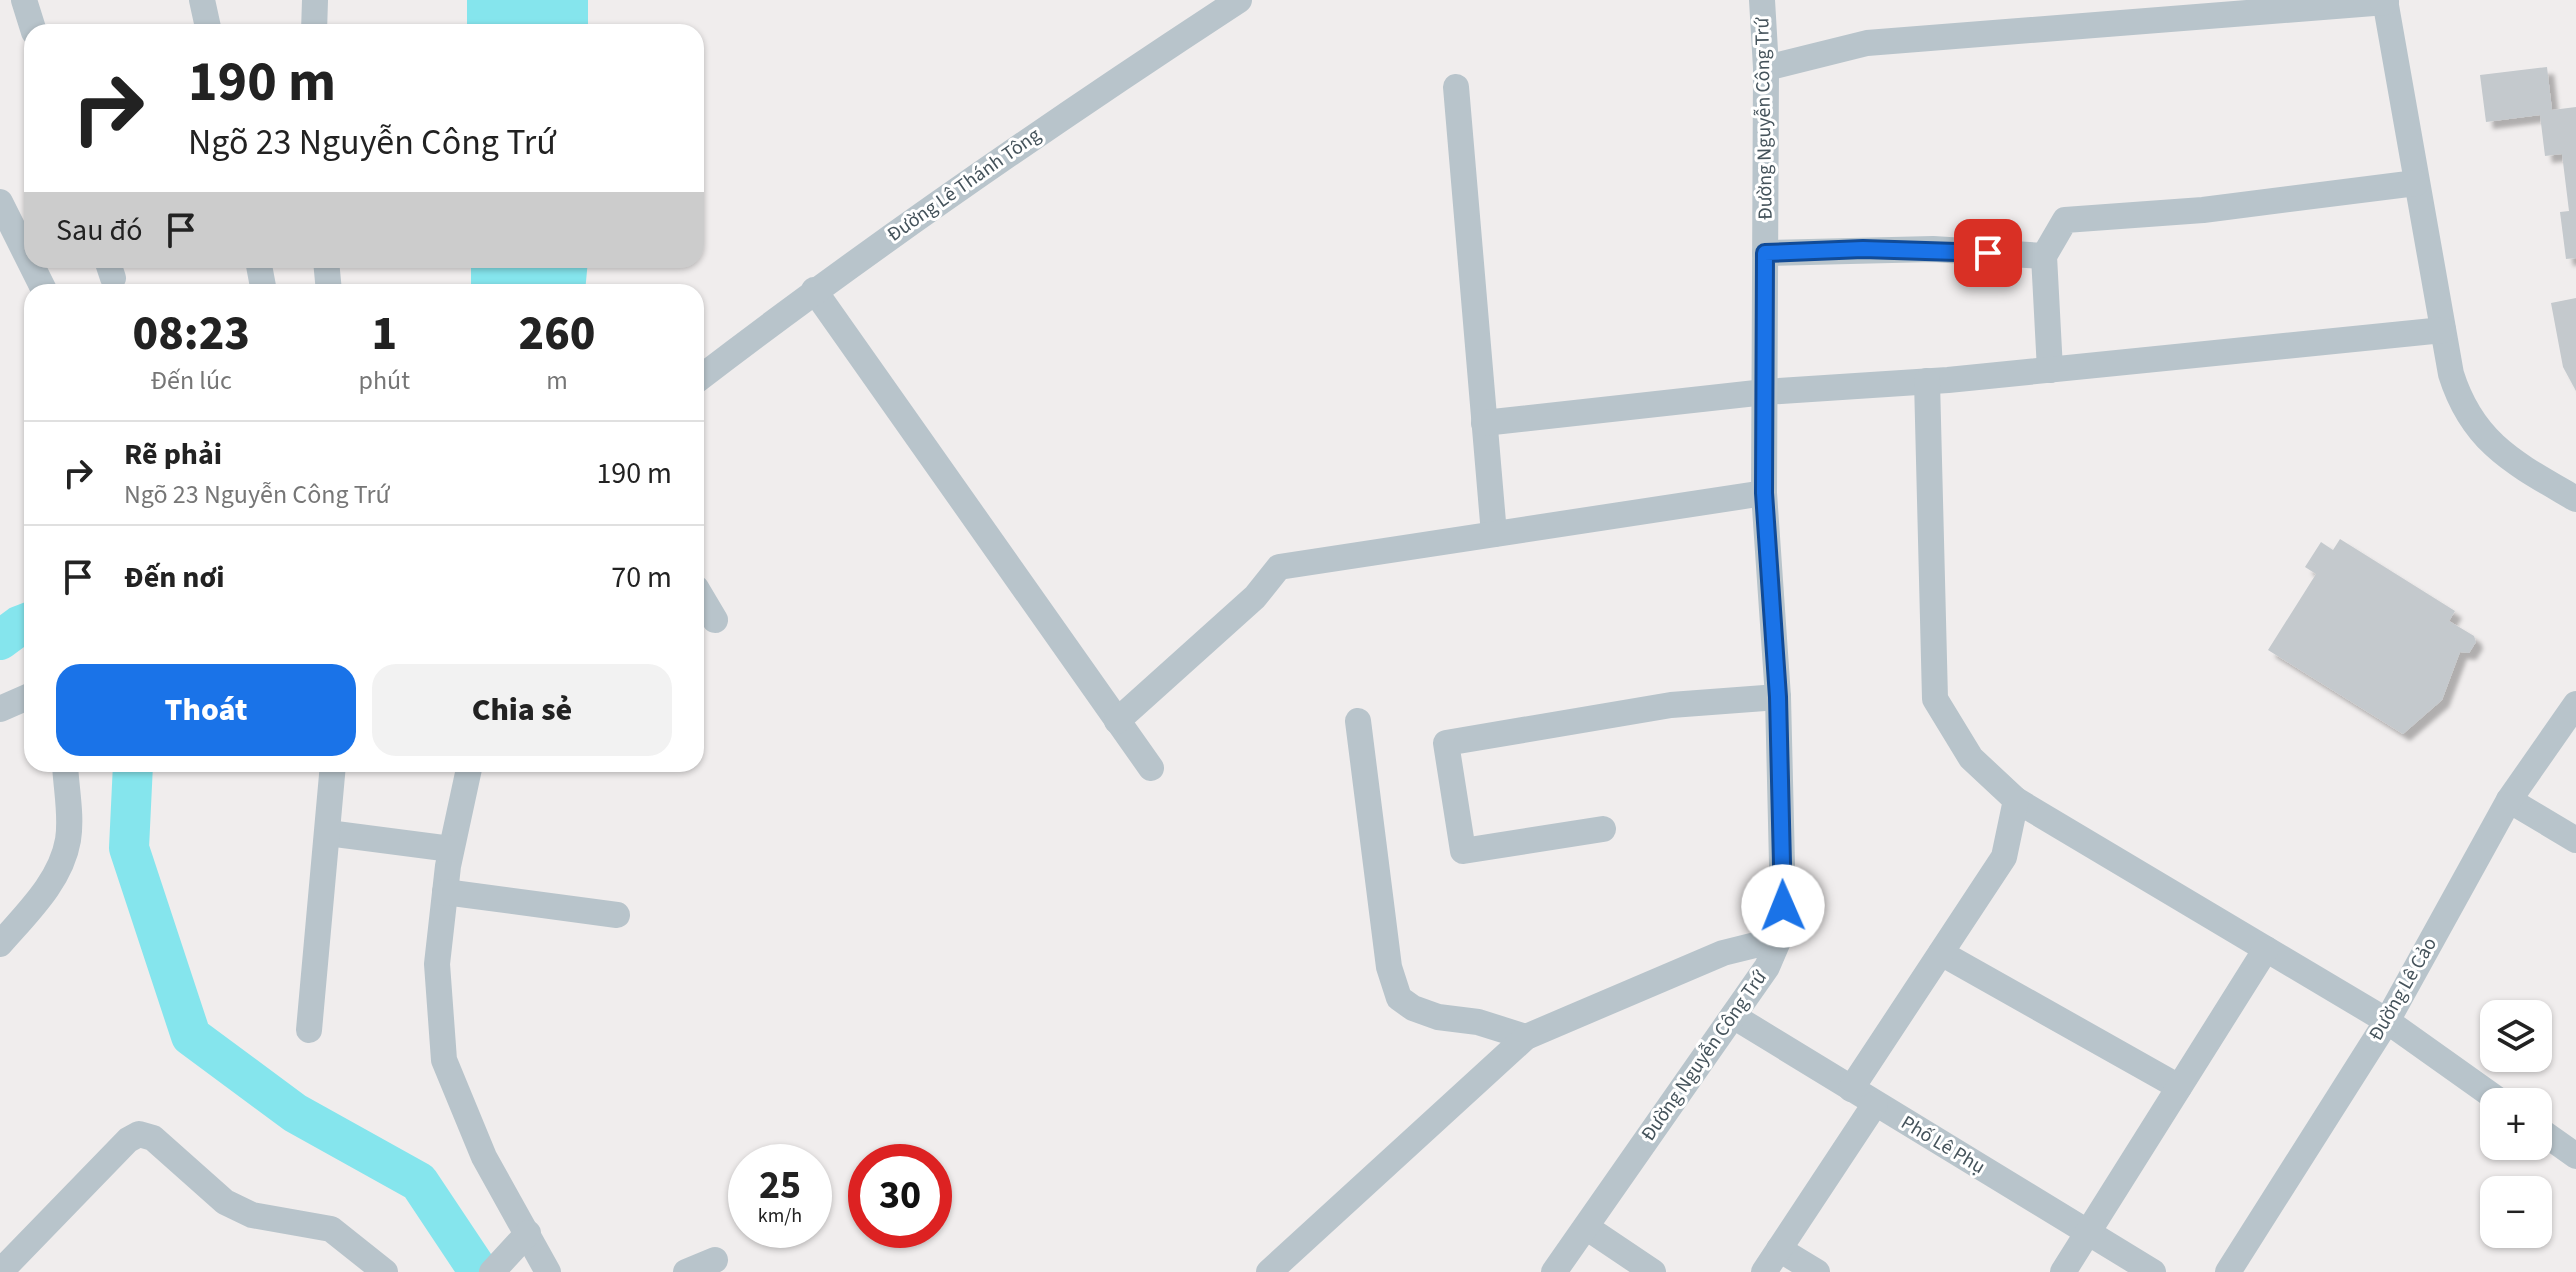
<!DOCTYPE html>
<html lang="vi">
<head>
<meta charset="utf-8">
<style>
	body { margin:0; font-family:"Source Sans 3",sans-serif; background:#f2f2f2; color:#222; height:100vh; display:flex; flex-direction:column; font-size:30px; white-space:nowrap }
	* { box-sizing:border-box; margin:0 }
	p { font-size:26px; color:#767676 }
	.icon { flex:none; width:44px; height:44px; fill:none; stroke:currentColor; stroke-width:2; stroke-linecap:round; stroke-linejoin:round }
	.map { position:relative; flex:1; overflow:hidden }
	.side { position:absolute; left:24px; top:284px; width:680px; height:488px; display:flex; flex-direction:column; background:#fff; border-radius:24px; box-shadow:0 2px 6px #0004 }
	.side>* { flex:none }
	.top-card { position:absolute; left:24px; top:24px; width:680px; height:244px; border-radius:24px; box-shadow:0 2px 6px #0004; background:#fff; color:#222; overflow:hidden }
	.tools { position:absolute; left:2480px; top:1000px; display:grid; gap:16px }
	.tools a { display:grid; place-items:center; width:72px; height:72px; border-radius:16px; background:#fff; box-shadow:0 2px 6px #0004; font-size:40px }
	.speed { position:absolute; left:728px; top:1144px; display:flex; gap:16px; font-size:40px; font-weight:700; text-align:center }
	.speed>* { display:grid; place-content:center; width:104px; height:104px; border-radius:50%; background:#fff; box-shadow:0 2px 6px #0004; line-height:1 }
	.speed small { font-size:20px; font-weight:400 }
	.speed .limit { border:12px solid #d22; background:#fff; color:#111 }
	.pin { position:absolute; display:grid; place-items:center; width:68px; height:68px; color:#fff; margin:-34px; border-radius:16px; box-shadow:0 4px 12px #0006 }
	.me { position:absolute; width:88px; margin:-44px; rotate:359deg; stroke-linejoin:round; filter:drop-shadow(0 0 6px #0008) }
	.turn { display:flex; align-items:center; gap:28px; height:168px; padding:0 32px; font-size:36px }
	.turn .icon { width:104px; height:104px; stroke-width:2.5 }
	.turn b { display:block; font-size:56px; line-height:68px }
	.then { display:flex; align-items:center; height:76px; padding:0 32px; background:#0003; gap:16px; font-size:30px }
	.eta { display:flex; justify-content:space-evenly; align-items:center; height:136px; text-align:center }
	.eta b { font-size:48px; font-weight:800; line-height:56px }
	.button { display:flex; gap:16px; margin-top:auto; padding:16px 32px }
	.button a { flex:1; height:92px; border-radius:24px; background:#1a73e8; color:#fff; font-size:32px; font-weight:800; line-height:92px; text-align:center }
	.button a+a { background:#f2f2f2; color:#222 }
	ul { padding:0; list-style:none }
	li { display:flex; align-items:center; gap:24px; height:104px; padding:0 32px; border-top:2px solid #e0e0e0 }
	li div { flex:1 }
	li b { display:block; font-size:30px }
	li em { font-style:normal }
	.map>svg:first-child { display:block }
</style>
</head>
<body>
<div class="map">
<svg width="2576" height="1272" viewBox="0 0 2576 1272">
	<defs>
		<filter id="shadow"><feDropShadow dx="7" dy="7" stdDeviation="2" flood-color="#0004"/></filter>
	</defs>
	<rect width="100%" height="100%" fill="#f0eded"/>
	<!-- water -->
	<g fill="#85e5ed">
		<rect x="467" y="0" width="121" height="32"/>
		<polygon points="471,260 588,260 585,292 471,292"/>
	</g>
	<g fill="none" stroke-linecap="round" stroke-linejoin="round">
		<!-- river -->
		<g stroke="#85e5ed" stroke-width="40">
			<polyline points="0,640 19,626 32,621"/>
			<polyline points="133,764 129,848 191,1036 295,1113 419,1182 479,1272"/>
		</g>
	</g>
	<!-- building -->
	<g fill="#c4c9cd" filter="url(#shadow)">
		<polygon points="2547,67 2552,110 2576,107 2576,258 2566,259 2560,212 2569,211 2562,154 2545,156 2540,115 2486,122 2480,75"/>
		<polygon points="2576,298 2576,391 2563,367 2551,303"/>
		<polygon points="2340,539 2455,611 2449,621 2474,636 2476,642 2469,653 2460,652 2442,700 2403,734 2268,650 2316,574 2305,567 2321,542 2333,550"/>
	</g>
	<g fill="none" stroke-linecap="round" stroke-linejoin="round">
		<!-- minor -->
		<g stroke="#b8c4cb" stroke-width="26">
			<polyline points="24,0 34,32"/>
			<polyline points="202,0 209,32"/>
			<path d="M2385 0 2451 374C2473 444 2516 464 2576 499"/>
			<polyline points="314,32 315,0"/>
			<polyline points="1766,68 1867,43 2386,2"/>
			<polyline points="1456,87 1494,534"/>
			<polyline points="0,202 45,292"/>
			<polyline points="1765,253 1933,249 2044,256"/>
			<polyline points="107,260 113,278"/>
			<polyline points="258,260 264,292"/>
			<polyline points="326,260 329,292"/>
			<polyline points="814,290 1151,768"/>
			<polyline points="2050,370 2044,256 2065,220 2203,210 2416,183"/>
			<path d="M696 381C872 246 1054 121 1239 0"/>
			<polyline points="1484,423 1765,392 1948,380 2443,330"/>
			<polyline points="696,588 715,620"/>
			<polyline points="0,709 32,695"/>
			<polyline points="1117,721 1255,597 1279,567 1764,493"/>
			<polyline points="1358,721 1389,967 1399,998 1413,1008 1438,1017 1478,1022 1526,1037"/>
			<polyline points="470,764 448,866 437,964 444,1060 484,1157 548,1272"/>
			<polyline points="2016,800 2387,1021 2501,1102"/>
			<polyline points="2509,800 2576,840"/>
			<polyline points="1603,829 1463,851 1446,743 1671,705 1778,697"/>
			<polyline points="328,833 451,849"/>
			<polyline points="445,892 617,915"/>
			<path d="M0 944C27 913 61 881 68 840 72 816 66 788 65 764"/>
			<polyline points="1941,953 2179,1087"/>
			<polyline points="1733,1016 2153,1272"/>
			<polyline points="309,1030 333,764"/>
			<polyline points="1851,1089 2004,857 2016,800 1971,758 1935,699 1927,381"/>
			<polyline points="2538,1129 2576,1156"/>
			<polyline points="1586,1227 1653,1272"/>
			<polyline points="1779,1249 1817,1272"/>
			<polyline points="0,1272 128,1140 139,1134 153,1138 225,1202 252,1215 331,1229 385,1272"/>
			<polyline points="492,1272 528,1233"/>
			<polyline points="686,1272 715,1260"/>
			<polyline points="1269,1272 1526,1037 1723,953 1779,939"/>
			<polyline points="1554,1272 1767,967 1779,939 1783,906 1778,697 1764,493 1766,68 1762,0"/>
			<polyline points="1764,1272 1875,1104"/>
			<polyline points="2063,1272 2266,949"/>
			<polyline points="2228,1272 2387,1021 2509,800 2576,704"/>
		</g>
	</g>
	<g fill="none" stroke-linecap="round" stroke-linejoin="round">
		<!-- route casing -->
		<g stroke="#114b97" stroke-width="20">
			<polyline id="route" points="1783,906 1778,697 1764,493 1765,253 1863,249 1988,253"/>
		</g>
		<!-- route -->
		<use href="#route" stroke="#1a73e8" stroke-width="14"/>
	</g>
	<g text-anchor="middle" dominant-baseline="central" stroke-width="6" stroke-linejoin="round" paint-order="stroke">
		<!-- street labels -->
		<g font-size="20" fill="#45535b" stroke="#fff">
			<text transform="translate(1764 119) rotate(-91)">Đường Nguyễn Công Trứ</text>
			<text transform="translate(964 185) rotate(-35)">Đường Lê Thánh Tông</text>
			<text transform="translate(2403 989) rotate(-60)">Đường Lê Cảo</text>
			<text transform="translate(1704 1056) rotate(-55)">Đường Nguyễn Công Trứ</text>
			<text transform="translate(1943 1145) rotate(31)">Phố Lê Phụ</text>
		</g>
	</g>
</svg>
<div class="tools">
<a><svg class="icon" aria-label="layers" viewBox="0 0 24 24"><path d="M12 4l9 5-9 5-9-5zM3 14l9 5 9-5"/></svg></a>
<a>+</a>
<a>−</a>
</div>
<div class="speed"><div>25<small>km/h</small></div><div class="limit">30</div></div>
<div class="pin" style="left:1988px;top:253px;background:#d93025"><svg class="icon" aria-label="arrive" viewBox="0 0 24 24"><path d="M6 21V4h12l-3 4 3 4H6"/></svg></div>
<svg class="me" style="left:1783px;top:906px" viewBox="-20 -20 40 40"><circle r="19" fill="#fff"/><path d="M0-13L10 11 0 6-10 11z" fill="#1a73e8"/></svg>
<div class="top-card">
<div class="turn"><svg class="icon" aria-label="right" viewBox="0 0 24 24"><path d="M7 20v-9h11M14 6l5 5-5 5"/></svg><div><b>190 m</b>Ngõ 23 Nguyễn Công Trứ</div></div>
<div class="then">Sau đó<svg class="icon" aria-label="arrive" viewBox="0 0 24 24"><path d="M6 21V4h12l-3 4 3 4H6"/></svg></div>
</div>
<section class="side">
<div class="eta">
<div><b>08:23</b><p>Đến lúc</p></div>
<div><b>1</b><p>phút</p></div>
<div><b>260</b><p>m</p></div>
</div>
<ul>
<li><svg class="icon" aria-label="right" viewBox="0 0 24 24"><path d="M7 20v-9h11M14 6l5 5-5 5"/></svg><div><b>Rẽ phải</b><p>Ngõ 23 Nguyễn Công Trứ</p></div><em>190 m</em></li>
<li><svg class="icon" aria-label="arrive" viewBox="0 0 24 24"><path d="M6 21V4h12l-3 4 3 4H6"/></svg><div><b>Đến nơi</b></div><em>70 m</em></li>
</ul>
<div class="button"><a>Thoát</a><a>Chia sẻ</a></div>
</section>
</div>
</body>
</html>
